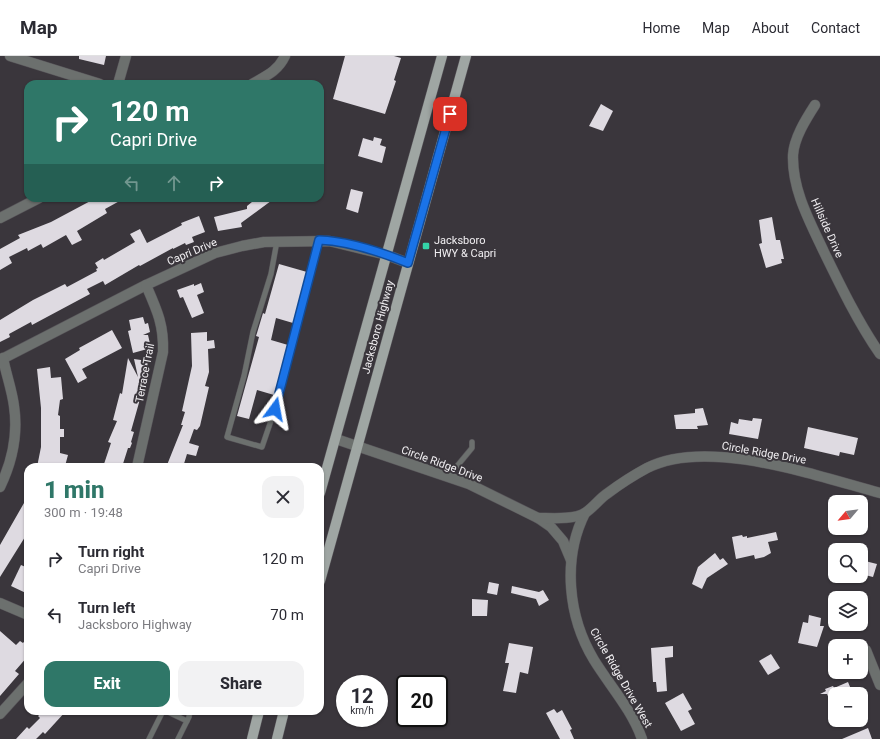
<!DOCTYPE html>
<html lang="en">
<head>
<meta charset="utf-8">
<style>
	body { margin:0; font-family:Roboto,sans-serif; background:#f2f2f3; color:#2b2b33; height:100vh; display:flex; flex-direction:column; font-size:15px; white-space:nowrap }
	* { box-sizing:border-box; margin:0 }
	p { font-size:13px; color:#7c7c81 }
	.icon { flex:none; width:22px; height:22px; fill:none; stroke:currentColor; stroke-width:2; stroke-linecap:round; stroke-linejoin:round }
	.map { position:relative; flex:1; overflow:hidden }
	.panel { position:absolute; left:24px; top:407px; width:300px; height:252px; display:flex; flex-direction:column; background:#fff; border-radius:12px; box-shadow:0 1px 3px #0004 }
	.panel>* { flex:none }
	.hud { position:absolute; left:24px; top:24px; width:300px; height:122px; border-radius:12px; box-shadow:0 1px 3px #0004; background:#2f7768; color:#fff; overflow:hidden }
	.needle { width:26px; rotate:241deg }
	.buttons { position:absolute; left:828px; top:439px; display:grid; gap:8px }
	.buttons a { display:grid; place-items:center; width:40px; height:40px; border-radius:8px; background:#fff; box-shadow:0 1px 3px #0004; font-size:20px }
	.speed { position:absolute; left:336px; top:619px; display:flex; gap:8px; font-size:20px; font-weight:700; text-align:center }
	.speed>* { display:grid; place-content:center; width:52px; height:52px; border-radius:50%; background:#fff; box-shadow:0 1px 3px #0004; line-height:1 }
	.speed small { font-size:10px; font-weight:400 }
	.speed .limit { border:2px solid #111; border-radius:6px; background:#fff; color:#111 }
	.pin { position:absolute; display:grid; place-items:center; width:34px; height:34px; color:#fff; margin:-17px; border-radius:8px; box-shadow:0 2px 6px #0006 }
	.me { position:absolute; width:44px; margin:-22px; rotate:13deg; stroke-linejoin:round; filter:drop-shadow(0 0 3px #0008) }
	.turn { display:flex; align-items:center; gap:14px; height:84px; padding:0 20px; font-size:18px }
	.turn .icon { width:52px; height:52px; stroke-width:2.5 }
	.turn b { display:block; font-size:28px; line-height:34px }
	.lanes { display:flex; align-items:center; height:38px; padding:0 20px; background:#0003; justify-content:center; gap:20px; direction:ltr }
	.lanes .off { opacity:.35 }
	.round { display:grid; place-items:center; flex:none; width:42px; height:42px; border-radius:12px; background:#f2f2f3 }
	.summary { display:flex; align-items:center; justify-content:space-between; height:68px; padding:0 20px }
	h1 { font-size:24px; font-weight:800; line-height:30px; color:#2f7768 }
	.button { display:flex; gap:8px; margin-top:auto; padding:8px 20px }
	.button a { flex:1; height:46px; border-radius:12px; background:#2f7768; color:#fff; font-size:16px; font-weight:800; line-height:46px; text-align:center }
	.button a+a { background:#f2f2f3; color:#2b2b33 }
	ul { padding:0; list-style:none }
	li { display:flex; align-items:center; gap:12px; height:56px; padding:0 20px }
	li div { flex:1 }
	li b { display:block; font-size:15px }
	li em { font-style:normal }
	header { display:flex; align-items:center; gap:24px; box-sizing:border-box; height:56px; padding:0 20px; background:#fff; border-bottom:1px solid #e1e1e2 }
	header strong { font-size:19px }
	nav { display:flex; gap:22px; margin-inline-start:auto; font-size:14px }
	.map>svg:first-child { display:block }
</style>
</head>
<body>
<header>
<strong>Map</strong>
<nav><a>Home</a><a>Map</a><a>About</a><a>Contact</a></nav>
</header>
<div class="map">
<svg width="880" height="683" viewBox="0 0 880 683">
	<rect width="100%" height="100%" fill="#3a363c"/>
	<!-- building -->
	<g fill="#dedae1">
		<polygon points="79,0 106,0 104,9 79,3"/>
		<polygon points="345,0 394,0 401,2 394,24 396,25 385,58 333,43"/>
		<polygon points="601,48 613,55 603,75 589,70"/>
		<polygon points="374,81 382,83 380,89 386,91 382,107 358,100 363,82 373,85"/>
		<polygon points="351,133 363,136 358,157 346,153"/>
		<polygon points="96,142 125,142 105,153 107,157 77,175 82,184 72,189 66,179 43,192 41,188 28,195 27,192 9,201 12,207 0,214 0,193 20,182 18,179 51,166"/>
		<polygon points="257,142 275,142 241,167 242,171 218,175 214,161 247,153 247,150"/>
		<polygon points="199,160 205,176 192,181 194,186 186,189 185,187 173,193 173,192 140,210 139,209 105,229 103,225 87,233 90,238 32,269 31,266 9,278 10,281 0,286 0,264 33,244 65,228 67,231 97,215 96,213 98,212 95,207 103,202 104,204 135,186 130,178 140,173 147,187 182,169 181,167"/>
		<polygon points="772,161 776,184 780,184 784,203 781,203 782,207 766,212 759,188 762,187 759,164"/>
		<polygon points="279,208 307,216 293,267 276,262 271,284 288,289 274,339 257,334 249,363 237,360 259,281 256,280 257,277 263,257 265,258"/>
		<polygon points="201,227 204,236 197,239 204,257 192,262 183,241 180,242 177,234 194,228 194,230"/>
		<polygon points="143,261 145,268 148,267 150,276 143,279 148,279 151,292 133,297 128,275 131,274 129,264"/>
		<polygon points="112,274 122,292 82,313 87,322 78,327 65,303 80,294 79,292"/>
		<polygon points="207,276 207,285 214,284 215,292 208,293 209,316 205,330 209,331 200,370 197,374 194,373 189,387 199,390 196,400 187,398 183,411 172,411 167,409 183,369 181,369 185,356 182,355 192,310 191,277"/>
		<polygon points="128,302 138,321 134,303 148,305 143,338 142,336 131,375 134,376 131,386 132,387 130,392 128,392 122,411 103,411 111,387 108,386 117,365 113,364 120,337 122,338"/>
		<polygon points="50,311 51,322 61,321 63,343 60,344 58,359 60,360 60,373 64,373 64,381 60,381 60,397 68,399 65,410 60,409 59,411 37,411 41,391 41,352 37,313"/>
		<polygon points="703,352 708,369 697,370 698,373 676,373 674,359 695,357 695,353"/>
		<polygon points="753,362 762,363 758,383 729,378 731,366 738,368 739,363 752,365"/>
		<polygon points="808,371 858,382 854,399 840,396 839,400 804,392"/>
		<polygon points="28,440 28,482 25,481 0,521 0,489"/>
		<polygon points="776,476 778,484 768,486 771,497 764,501 755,503 754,499 736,503 732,481 742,479 743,481 747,480 747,482"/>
		<polygon points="715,497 720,504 723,502 728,508 707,522 702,533 692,528 698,511"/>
		<polygon points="861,504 877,508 873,521 861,518"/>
		<polygon points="21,509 28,512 28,538 11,530"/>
		<polygon points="489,526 499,528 497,539 487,537"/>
		<polygon points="512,530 539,536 543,534 549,544 539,550 536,543 511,537"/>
		<polygon points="472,543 488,544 487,560 472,560"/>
		<polygon points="809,559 821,562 820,570 824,570 817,591 798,587 803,566 808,567"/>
		<polygon points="0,575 16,589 20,585 23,587 28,581 28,594 25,597 28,600 15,615 19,618 0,640"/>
		<polygon points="509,587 533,591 528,618 520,616 516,637 503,635 509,607 505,607"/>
		<polygon points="673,590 673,601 665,602 667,635 657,636 656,626 653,626 651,592"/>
		<polygon points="771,598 780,612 768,619 759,605"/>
		<polygon points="848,626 853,638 835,638 835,657 827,638 820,638 826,635 825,633 833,630 834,632"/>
		<polygon points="683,637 692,653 688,655 695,668 681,675 665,647"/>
		<polygon points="554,653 557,657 562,654 572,673 570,674 574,683 560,683 546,657"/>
		<polygon points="43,655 66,655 45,678 43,676 36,683 16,683 27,671 29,673 40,662 38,660"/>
		<polygon points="868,672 872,683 842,683"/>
	</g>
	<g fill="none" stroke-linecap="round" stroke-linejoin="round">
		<!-- lane casing -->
		<g stroke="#575459" stroke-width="6">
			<g id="lane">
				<polyline points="277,185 271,218 253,276 244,320 227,381 262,391 275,353 319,184"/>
				<polyline points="448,421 472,392 472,386"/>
				<polyline points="166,655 187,665"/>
				<polyline points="149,683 163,655"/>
				<polyline points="178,683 189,661 190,655"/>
			</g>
		</g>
		<!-- street casing -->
		<g stroke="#575459" stroke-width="11">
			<g id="street">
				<polyline points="10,0 100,28"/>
				<polyline points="118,28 126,0"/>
				<path d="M252 28C266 20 278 15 285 0"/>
				<path d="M815 49C806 63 794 82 793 99 792 134 810 166 824 196 841 231 858 266 880 298"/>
				<polyline points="0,162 39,142"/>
				<polyline points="0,304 146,229 215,197 242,190 264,186 329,185 387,199 408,207"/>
				<polyline points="336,383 469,428 538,462 551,471 563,485 571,504"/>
				<path d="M137 411 163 296C164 269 157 254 146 229"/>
				<path d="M0 431C12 406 18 377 14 350 12 334 6 318 3 302"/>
				<path d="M585 457C562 503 568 561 594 604 610 630 632 654 642 683"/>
				<path d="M538 462C551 462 573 464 585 457 594 451 600 442 608 437 620 428 634 419 647 412 707 381 817 420 880 437"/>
				<polyline points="0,547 28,559"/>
				<polyline points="866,594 880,629"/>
				<polyline points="0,658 28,627"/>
			</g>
		</g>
		<!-- primary casing -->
		<g stroke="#575459" stroke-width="11">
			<g id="primary">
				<polyline points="320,437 442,0"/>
				<polyline points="320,525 466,0"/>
				<polyline points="252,683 259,655"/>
				<polyline points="277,683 284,655"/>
			</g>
		</g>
		<!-- lane -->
		<use href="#lane" stroke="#6c706e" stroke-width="5"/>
		<!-- street -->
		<use href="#street" stroke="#6c706e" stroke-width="10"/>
		<!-- primary -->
		<use href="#primary" stroke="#9fa6a3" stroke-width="10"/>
	</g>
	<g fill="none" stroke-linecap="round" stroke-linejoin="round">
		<!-- route casing -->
		<g stroke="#114b97" stroke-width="10">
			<path id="route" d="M275 353 319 184C348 185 381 196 408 207L450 58"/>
		</g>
		<!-- route -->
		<use href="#route" stroke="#1a73e8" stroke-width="7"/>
	</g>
	<!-- markers -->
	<rect fill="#34d4a8" stroke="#3a363c" stroke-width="1.5" x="422" y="186" width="8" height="8" rx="2"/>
	<g text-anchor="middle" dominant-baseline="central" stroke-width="4" stroke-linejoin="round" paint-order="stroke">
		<!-- street labels -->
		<g font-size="11" fill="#f1eff2" stroke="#3a363c">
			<text transform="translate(827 172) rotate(66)">Hillside Drive</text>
			<text transform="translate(192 196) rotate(-23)">Capri Drive</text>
			<text transform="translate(378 271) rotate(-75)">Jacksboro Highway</text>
			<text transform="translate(145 317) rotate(-79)">Terrace Trail</text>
			<text transform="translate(764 397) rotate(10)">Circle Ridge Drive</text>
			<text transform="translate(442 408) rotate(20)">Circle Ridge Drive</text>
			<text transform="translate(621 622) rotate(60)">Circle Ridge Drive West</text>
		</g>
		<!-- poi labels -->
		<g font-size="11" fill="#f1eff2" stroke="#3a363c" text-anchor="start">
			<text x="434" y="184">Jacksboro<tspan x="434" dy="13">HWY &amp; Capri</tspan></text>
		</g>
	</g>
</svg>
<div class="buttons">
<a><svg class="needle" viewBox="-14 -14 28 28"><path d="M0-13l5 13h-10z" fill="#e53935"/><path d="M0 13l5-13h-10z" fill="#7c7c81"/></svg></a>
<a><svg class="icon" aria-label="search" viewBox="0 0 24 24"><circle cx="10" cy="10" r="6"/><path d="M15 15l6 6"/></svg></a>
<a><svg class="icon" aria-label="layers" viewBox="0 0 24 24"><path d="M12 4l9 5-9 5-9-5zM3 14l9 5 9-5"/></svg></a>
<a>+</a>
<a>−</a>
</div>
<div class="speed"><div>12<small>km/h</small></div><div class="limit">20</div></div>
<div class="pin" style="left:450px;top:58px;background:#d93025"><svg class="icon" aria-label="arrive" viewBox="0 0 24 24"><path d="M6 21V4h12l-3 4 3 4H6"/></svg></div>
<svg class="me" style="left:275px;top:353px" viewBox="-20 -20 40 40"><path d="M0-17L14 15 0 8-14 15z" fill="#1a73e8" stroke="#fff" stroke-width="4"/></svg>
<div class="hud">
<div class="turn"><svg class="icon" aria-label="right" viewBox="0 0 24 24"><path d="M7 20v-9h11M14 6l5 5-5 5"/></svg><div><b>120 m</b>Capri Drive</div></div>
<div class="lanes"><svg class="icon off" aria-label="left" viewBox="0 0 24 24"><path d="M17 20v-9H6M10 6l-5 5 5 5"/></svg><svg class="icon off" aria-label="ahead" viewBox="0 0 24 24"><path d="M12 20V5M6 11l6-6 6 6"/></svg><svg class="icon" aria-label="right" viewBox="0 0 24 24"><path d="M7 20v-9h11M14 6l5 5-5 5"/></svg></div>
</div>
<section class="panel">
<div class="summary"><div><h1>1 min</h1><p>300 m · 19:48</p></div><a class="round"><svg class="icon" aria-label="close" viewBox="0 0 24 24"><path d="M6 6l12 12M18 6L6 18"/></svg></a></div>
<ul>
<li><svg class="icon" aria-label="right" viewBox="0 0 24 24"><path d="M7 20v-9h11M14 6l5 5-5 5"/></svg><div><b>Turn right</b><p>Capri Drive</p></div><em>120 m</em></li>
<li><svg class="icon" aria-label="left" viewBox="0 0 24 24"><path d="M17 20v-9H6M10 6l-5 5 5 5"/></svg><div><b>Turn left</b><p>Jacksboro Highway</p></div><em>70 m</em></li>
</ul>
<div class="button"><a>Exit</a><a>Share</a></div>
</section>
</div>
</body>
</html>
